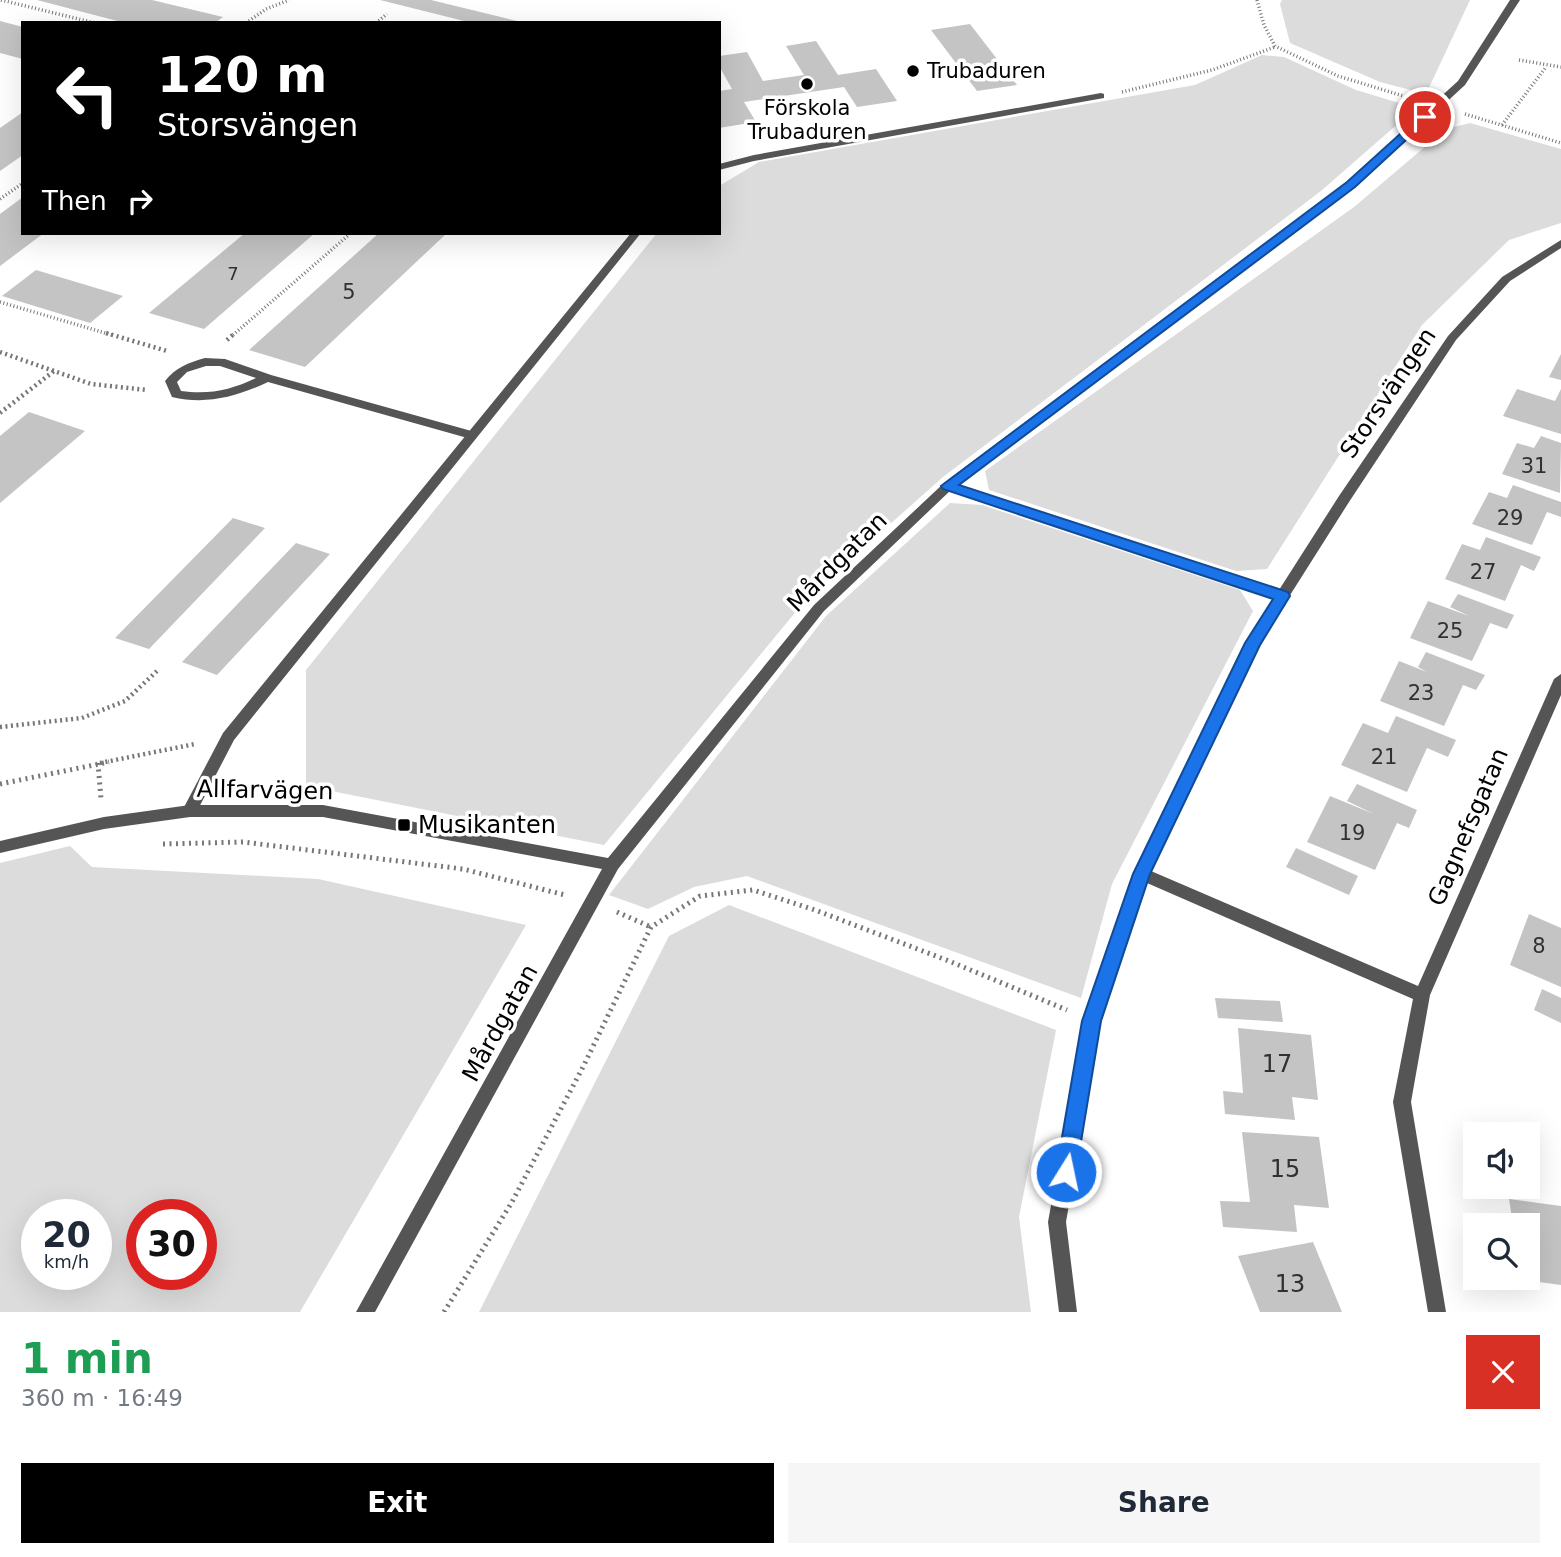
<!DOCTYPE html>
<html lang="en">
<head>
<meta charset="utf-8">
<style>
	body { margin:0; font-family:"DejaVu Sans",sans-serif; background:#f6f6f7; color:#1f2937; height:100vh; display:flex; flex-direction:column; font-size:26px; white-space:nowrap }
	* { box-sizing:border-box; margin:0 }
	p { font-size:23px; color:#747a83 }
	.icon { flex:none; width:38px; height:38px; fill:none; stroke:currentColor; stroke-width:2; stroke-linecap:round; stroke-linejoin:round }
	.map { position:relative; height:1312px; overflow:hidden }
	.sheet { display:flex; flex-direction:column; background:#fff; flex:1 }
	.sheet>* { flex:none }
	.top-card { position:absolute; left:21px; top:21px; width:700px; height:214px; border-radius:0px; box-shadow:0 7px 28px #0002; background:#000; color:#fff; overflow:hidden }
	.buttons { position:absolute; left:1463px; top:1122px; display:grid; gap:14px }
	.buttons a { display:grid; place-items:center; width:77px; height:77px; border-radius:0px; background:#fff; box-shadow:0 7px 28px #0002; font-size:35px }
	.speed { position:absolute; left:21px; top:1199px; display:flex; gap:14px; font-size:35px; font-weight:700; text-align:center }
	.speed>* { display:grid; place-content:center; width:91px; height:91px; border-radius:50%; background:#fff; box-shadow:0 7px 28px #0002; line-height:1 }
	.speed small { font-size:18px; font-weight:400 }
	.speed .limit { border:10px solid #d22; background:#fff; color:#111 }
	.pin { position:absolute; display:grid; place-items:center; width:60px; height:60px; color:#fff; margin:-30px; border:4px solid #fff; border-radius:50%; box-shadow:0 2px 7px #0007 }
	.me { position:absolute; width:77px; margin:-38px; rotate:10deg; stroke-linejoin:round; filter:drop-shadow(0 0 5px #0008) }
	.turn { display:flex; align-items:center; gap:24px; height:147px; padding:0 21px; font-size:32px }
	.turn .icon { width:91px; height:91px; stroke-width:2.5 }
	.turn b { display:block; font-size:49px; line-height:60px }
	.then { display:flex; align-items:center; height:66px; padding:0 21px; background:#0003; gap:14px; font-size:26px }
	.round { display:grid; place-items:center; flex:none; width:74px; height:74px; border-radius:0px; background:#f6f6f7 }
	.overview { display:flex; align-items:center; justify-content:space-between; height:119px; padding:0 21px }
	h1 { font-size:42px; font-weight:600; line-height:52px; color:#1e9e55 }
	.cta { display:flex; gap:14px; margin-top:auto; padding:14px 21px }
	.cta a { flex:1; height:80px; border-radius:0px; background:#000; color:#fff; font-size:28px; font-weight:600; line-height:80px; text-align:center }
	.cta a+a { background:#f6f6f7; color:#1f2937 }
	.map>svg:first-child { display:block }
</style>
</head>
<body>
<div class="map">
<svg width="1561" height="1312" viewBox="0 0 1561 1312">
	<rect width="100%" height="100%" fill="#fff"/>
	<!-- green -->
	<g fill="#dcdcdc" fill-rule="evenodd">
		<polygon points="1282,0 1470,0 1426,94 1380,82 1290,43 1280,4"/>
		<polygon points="1262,55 1284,57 1356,90 1416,108 1321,191 943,477 807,598 604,845 306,786 306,670 657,233 719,233 719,186 759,162 1195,85"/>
		<polygon points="1470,123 1561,149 1561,223 1509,240 1422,325 1267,569 1236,571 989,490 985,471 1354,207 1446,129"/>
		<polygon points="950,503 982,505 1240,590 1253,611 1112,884 1081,998 747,876 694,887 648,909 609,895 826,616"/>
		<path d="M70 846 92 867 318 879 526 925 300 1312H0V863ZM37 1214H96V1274H37ZM201 1214V1274H142V1214Z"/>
		<polygon points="729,905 1056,1030 1019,1217 1031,1312 479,1312 669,936"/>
	</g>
	<!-- building -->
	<g fill="#c4c4c4">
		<polygon points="37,0 152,0 223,17 215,23 125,23"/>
		<polygon points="380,0 431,0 525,23 472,23"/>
		<polygon points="0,21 23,27 23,59 0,53"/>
		<polygon points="970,24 1017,85 977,91 931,30"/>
		<polygon points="816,41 838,75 876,69 897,101 857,107 844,87 744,102 756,122 719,128 719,91 732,89 719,66 719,56 747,52 763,81 804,75 786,46"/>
		<polygon points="23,112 23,155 0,171 0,128"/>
		<polygon points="23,197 23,233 44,233 0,266 0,214"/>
		<polygon points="245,233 315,233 204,329 149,313"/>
		<polygon points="379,233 447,233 305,367 249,350"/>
		<polygon points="36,270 123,296 90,323 2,296"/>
		<polygon points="1561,354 1561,380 1549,377"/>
		<polygon points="1517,389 1555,401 1561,389 1561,434 1503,416"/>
		<polygon points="29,412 85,431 0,503 0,436"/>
		<polygon points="1541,436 1561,443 1560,493 1502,474 1517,443 1534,448"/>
		<polygon points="1513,485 1561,502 1561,517 1547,512 1532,545 1472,524 1489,492 1507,498"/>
		<polygon points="233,518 265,528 149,649 115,638"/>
		<polygon points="1486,537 1541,557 1534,571 1521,565 1505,601 1445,579 1462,544 1480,550"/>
		<polygon points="296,543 330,554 217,675 182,662"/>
		<polygon points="1458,594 1514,615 1507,629 1490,623 1472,661 1410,638 1428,601 1469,616 1450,607"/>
		<polygon points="1426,652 1485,675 1476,690 1463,685 1444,726 1380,701 1399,661 1427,672 1418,667"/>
		<polygon points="1396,716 1456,740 1448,757 1427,748 1407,792 1341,765 1363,723 1388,733"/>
		<polygon points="1357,784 1417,810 1409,828 1397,823 1375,870 1307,842 1330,796 1374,814 1347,801"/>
		<polygon points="1296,848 1358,876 1349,895 1286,867"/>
		<polygon points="1529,914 1561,928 1561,987 1510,965"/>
		<polygon points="1542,989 1561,998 1561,1023 1534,1010"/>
		<polygon points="1215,998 1280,1001 1283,1022 1218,1018"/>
		<polygon points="1238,1028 1311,1035 1318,1100 1292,1097 1295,1120 1225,1114 1223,1091 1243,1093"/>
		<polygon points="1242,1132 1319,1137 1329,1208 1294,1205 1297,1232 1223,1227 1220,1201 1250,1202"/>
		<polygon points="1509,1199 1561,1206 1561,1285 1517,1279 1528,1278 1528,1225 1513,1225"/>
		<polygon points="1313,1242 1342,1312 1260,1312 1238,1256"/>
	</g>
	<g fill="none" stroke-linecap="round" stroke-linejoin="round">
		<!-- path-far2 -->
		<g stroke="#777" stroke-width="3.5" stroke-dasharray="1 2.5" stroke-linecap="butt">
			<polyline points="1,0 95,23"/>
			<polyline points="1257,0 1264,25 1275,46 1338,76 1410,98"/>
			<polyline points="246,23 266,9 289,0"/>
			<polyline points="376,23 387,14"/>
			<polyline points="1519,60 1561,67"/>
			<polyline points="1122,92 1212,70 1275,47"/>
			<polyline points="1465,114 1561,143"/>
			<polyline points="1502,125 1546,67"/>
			<polyline points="0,199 23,183"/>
			<polyline points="0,302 112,335"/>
			<polyline points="233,335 351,233"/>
		</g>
		<!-- path-far1 -->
		<g stroke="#777" stroke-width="4.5" stroke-dasharray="2 3.5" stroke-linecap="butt">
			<polyline points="106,333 167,351"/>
			<polyline points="227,340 235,333"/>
			<polyline points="0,352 91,384 147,390"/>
			<polyline points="0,413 54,371"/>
			<polyline points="0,727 82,718 125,701 157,671"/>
			<polyline points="100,763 195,744"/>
		</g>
		<!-- path -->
		<g stroke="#777" stroke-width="5" stroke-dasharray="2 4.5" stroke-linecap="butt">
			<polyline points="98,763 101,799"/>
			<polyline points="0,784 109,762"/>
			<polyline points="163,844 243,842 463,869 565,895"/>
			<polyline points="617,912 651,927"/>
			<polyline points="444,1312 512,1202 584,1065 651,927 700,896 753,890 815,910 949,961 1067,1010"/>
		</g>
		<!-- service -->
		<path fill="#555" fill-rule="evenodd" d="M205 358 225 359 271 375 475 432 477 435 471 439 268 382C236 397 206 405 172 397L165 381C176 367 188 363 205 358ZM206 366H220L256 378C231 390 209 395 181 391L177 382 187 372Z"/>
		<!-- minor -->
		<g fill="#555" fill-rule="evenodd">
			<polygon points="1101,93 1104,94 1104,98 754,161 719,170 719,164 754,155"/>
			<polygon points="631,233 641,233 234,740 195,815 185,815 182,811 223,733"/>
			<polygon points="1561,240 1561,248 1510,281 1456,340 1349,502 1259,644 1151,871 1418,986 1554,679 1561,674 1561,695 1430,995 1411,1102 1446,1312 1428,1312 1393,1102 1413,999 1147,883 1100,1021 1066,1222 1077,1312 1059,1312 1048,1222 1084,1021 1134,874 1246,643 1274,598 944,489 942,486 944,483 952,483 1279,590 1339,496 1448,336 1502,277"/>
		</g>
		<!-- tertiary -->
		<polygon fill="#555" fill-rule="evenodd" points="1510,0 1520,0 1465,85 1355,186 952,489 824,611 618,869 375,1312 356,1312 602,869 323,817 190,817 104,829 0,853 0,841 104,817 190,805 323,805 608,858 814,605 944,483 1347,182 1458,81"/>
	</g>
	<!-- route -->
	<polygon fill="#1a73e8" stroke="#114b97" stroke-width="2" points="1421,115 1431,117 1355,187 959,485 1288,592 1290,596 1260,645 1150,874 1101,1021 1076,1172 1073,1179 1066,1181 1059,1179 1056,1172 1082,1021 1133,874 1245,643 1273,599 943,489 941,486 1347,182"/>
	<!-- markers -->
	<g fill="#000" stroke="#fff" stroke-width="2.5">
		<circle cx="913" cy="71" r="7"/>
		<circle cx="807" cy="84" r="7"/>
		<rect x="397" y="818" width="14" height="14" rx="3.5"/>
	</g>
	<g text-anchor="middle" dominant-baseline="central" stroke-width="7" stroke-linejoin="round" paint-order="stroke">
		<!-- far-number labels -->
		<g font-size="18" fill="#313131">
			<text x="233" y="273">7</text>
		</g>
		<!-- far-poi labels -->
		<g font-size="21" fill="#000" stroke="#fff" text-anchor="start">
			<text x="927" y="71">Trubaduren</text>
			<text x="807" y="108" text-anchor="middle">Förskola<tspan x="807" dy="24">Trubaduren</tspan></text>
		</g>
		<!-- number labels -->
		<g font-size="21" fill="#313131">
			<text x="349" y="292">5</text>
			<text x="1534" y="466">31</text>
			<text x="1510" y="518">29</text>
			<text x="1483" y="572">27</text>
			<text x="1450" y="631">25</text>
			<text x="1421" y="693">23</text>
			<text x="1384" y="757">21</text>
			<text x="1352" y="833">19</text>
			<text x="1539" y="946">8</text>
		</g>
		<!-- street labels -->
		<g font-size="24" fill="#000" stroke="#fff">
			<text transform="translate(1388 393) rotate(-56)">Storsvängen</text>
			<text transform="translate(837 562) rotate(-45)">Mårdgatan</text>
			<text transform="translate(265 790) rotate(1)">Allfarvägen</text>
			<text transform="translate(1468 827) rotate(-67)">Gagnefsgatan</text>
			<text transform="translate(500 1023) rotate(-61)">Mårdgatan</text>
		</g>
		<!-- poi labels -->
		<g font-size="24" fill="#000" stroke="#fff" text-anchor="start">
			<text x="418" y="825">Musikanten</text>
		</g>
		<!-- near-number labels -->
		<g font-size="24" fill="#313131">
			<text x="1277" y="1064">17</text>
			<text x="1285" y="1169">15</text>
			<text x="1290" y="1284">13</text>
		</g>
	</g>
</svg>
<div class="buttons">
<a><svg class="icon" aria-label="sound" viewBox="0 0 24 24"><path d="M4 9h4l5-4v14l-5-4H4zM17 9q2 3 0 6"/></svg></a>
<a><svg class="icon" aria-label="search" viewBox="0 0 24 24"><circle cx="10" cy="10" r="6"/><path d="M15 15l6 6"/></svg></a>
</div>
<div class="speed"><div>20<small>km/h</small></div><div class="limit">30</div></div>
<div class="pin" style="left:1425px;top:117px;background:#d93025"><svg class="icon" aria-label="arrive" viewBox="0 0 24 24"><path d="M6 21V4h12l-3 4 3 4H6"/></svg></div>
<svg class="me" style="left:1066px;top:1172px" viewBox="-20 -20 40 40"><circle r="17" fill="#1a73e8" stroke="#fff" stroke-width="3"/><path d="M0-11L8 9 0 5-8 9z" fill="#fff"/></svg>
<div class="top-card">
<div class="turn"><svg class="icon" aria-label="left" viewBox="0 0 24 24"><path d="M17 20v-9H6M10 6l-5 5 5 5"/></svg><div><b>120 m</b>Storsvängen</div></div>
<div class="then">Then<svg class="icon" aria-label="right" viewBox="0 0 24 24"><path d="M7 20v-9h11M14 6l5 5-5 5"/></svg></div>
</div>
</div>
<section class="sheet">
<div class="overview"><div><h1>1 min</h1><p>360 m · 16:49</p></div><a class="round" style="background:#d93025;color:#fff"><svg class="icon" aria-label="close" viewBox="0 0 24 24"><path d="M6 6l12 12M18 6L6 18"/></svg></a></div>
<div class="cta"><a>Exit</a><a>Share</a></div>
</section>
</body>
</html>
